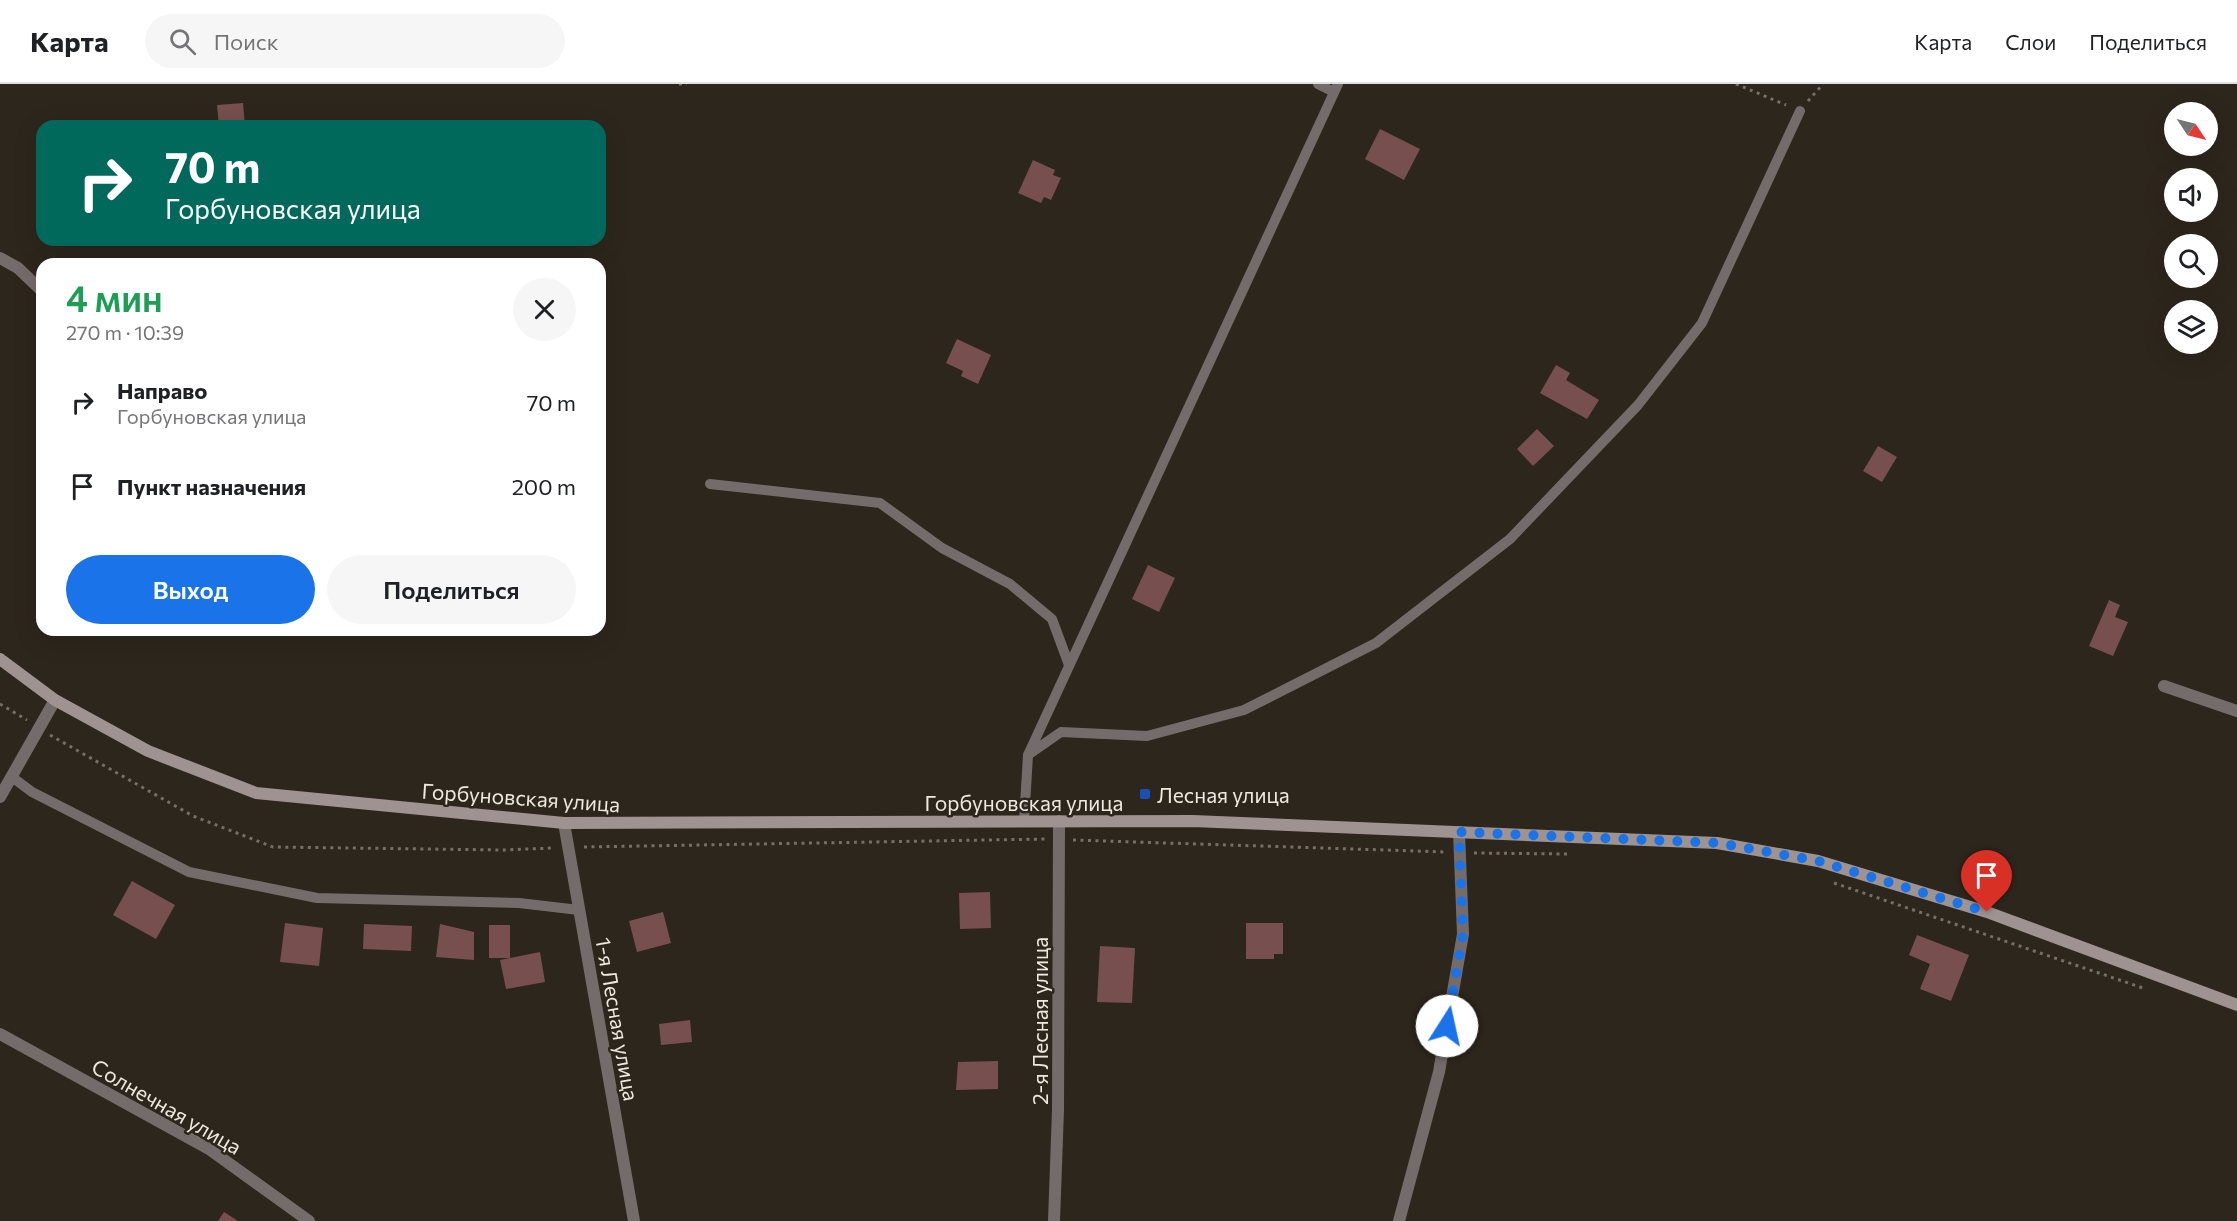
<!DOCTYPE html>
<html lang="ru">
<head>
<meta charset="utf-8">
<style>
	body { margin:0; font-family:Commissioner,sans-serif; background:#f6f6f6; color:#202124; height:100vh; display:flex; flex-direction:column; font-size:22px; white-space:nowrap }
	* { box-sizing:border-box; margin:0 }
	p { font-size:20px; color:#757577 }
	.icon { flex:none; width:33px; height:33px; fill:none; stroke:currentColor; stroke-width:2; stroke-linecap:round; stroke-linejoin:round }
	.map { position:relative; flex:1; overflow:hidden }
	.panel { position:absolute; left:36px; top:174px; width:570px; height:378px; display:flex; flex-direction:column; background:#fff; border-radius:18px; box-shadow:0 6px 24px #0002 }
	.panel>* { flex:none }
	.hud { position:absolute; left:36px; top:36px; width:570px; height:126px; border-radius:18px; box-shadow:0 6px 24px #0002; background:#00695c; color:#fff; overflow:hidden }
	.needle { width:39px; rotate:125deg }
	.buttons { position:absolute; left:2164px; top:18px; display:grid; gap:12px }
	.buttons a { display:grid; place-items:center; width:54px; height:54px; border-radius:50%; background:#fff; box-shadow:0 6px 24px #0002; font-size:30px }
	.pin { position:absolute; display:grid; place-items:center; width:51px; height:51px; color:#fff; margin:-62px -26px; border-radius:50% 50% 50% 0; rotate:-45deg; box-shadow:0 0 6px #0007 }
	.pin .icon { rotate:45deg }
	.me { position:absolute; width:66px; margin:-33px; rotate:10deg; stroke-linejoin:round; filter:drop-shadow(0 0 4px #0008) }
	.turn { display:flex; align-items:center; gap:21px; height:126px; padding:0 30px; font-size:27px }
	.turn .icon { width:78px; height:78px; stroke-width:2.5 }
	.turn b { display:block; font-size:42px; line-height:51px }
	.round { display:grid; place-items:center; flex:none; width:63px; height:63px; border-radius:32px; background:#f6f6f6 }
	.overview { display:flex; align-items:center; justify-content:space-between; height:102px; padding:0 30px }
	h1 { font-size:36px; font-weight:600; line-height:45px; color:#1e9e55 }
	.cta { display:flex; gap:12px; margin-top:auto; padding:12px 30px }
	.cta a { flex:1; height:69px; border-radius:36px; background:#1a73e8; color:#fff; font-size:24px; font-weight:600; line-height:69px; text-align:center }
	.cta a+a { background:#f6f6f6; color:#202124 }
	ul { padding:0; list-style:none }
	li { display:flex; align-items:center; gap:18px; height:84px; padding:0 30px }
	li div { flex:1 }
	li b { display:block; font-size:22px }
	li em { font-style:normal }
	header { display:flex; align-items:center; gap:36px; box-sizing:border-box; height:84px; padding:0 30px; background:#fff; border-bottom:2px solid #e0e0e0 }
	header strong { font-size:28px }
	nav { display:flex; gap:33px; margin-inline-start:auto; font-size:21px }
	.search { width:420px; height:54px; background:#f6f6f6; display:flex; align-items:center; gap:15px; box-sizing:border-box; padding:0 21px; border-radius:33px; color:#757577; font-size:22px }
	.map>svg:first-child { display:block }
</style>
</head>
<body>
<header>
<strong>Карта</strong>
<div class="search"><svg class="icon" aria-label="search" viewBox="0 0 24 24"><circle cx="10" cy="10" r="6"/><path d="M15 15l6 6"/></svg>Поиск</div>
<nav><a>Карта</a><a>Слои</a><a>Поделиться</a></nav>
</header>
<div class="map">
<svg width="2237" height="1137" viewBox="0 0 2237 1137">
	<rect width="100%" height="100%" fill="#2d261c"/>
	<!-- building -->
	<g fill="#764f4e">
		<polygon points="243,19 245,42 219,42 217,21"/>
		<polygon points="1380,45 1420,65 1404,96 1365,75"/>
		<polygon points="1033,76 1055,86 1053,91 1061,94 1051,116 1044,113 1041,119 1018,109"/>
		<polygon points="957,255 991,271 978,300 961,292 963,287 946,279"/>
		<polygon points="1556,281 1570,289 1566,296 1599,316 1587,335 1540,309"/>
		<polygon points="1537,345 1554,362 1533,382 1517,365"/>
		<polygon points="1878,362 1897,373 1882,398 1863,387"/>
		<polygon points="1148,481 1175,494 1159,528 1132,515"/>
		<polygon points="2109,516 2120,521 2115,533 2128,538 2113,572 2089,562"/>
		<polygon points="132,797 175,821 156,855 113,831"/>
		<polygon points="990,808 991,844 960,845 959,809"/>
		<polygon points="663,828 671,859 637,868 629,837"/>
		<polygon points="285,839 323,844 319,882 280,878"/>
		<polygon points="1246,839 1283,839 1283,870 1274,870 1274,875 1246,875"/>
		<polygon points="364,840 412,842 411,867 363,865"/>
		<polygon points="440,840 474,848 474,876 436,873"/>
		<polygon points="489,841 510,841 510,874 540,868 545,898 506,905 500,876 510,874 489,874"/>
		<polygon points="1917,851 1969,871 1951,917 1920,905 1930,880 1909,871"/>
		<polygon points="1100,862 1135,864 1132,919 1097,918"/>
		<polygon points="690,936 692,958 661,961 659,940"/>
		<polygon points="998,977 998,1005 956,1006 958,978"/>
		<polygon points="224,1128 238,1137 218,1137"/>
	</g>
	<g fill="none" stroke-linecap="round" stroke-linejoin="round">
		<!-- path -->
		<g stroke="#756f66" stroke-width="3" stroke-dasharray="3 4.5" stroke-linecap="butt">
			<polyline points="679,0 687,0"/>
			<polyline points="1736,0 1786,21"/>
			<polyline points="1808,17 1823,0"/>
			<polyline points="0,620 27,636"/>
			<polyline points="50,651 193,732 273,763 503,766 553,764"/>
			<polyline points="1073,756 1447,768"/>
			<polyline points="584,763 1045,755"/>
			<polyline points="1474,769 1567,770"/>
			<polyline points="1834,799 2143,904"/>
		</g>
		<!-- service -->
		<g stroke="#736c6b" stroke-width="10">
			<polyline points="1318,0 1334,8"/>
			<polyline points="710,400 880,419 942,464 1010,500 1052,535 1069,581"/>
			<polyline points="1028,671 1061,648 1147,652 1244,626 1376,559 1510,455 1638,321 1702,239 1800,27"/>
			<polyline points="12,693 32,708 189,788 317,814 519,819 579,826"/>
			<polyline points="1024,738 1028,671 1338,0"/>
		</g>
		<!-- minor -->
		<g stroke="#736c6b" stroke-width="12">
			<polyline points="0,174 18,184 42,207"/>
			<polyline points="2164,602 2237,627"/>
			<polyline points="0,713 55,616"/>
			<polyline points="564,739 634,1137"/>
			<polyline points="0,950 209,1065 309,1137"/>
			<polyline points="1054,1137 1058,1026 1059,737"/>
			<polyline points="1399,1137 1439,988 1463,850 1459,748"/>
		</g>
		<!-- secondary -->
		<polyline stroke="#9e9391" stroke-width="12" points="0,575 55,616 148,667 256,709 564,739 1193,737 1717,759 1818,777 1987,828 2237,921"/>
	</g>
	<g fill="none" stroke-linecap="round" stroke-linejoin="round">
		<!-- route -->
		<polyline stroke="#1a73e8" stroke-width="10" stroke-dasharray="0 18" points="1447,942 1463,850 1459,748 1718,759 1818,777 1987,828"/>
	</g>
	<!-- markers -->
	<rect fill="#1a4fb4" stroke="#2d261c" stroke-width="2" x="1139" y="704" width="12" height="12" rx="3"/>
	<g text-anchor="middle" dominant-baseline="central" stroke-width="5" stroke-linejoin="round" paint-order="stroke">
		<!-- poi labels -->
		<g font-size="21" fill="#ede8e1" stroke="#2d261c" text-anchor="start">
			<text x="1157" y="710">Лесная улица</text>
		</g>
		<!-- street labels -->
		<g font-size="21" fill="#ede8e1" stroke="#2d261c">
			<text transform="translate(521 713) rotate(4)">Горбуновская улица</text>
			<text x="1024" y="718">Горбуновская улица</text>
			<text transform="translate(618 935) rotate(80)">1-я Лесная улица</text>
			<text transform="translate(1039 937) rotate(-90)">2-я Лесная улица</text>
			<text transform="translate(167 1022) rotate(30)">Солнечная улица</text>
		</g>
	</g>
</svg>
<div class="buttons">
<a><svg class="needle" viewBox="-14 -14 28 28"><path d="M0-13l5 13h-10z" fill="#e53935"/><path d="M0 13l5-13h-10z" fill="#757577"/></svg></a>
<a><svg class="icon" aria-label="sound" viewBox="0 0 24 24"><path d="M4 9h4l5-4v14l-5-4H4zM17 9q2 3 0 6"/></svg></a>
<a><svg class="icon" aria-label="search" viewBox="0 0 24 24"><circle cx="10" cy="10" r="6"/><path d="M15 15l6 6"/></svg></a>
<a><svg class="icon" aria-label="layers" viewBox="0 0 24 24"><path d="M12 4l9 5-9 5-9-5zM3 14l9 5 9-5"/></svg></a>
</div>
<div class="pin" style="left:1987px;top:828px;background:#d93025"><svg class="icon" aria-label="arrive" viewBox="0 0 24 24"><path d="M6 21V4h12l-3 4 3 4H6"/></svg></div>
<svg class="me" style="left:1447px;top:942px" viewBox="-20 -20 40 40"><circle r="19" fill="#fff"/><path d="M0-13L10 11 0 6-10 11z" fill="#1a73e8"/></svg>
<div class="hud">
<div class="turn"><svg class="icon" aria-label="right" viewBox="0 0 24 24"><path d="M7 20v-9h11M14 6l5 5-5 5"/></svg><div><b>70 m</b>Горбуновская улица</div></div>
</div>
<section class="panel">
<div class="overview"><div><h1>4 мин</h1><p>270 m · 10:39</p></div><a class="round"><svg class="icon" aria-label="close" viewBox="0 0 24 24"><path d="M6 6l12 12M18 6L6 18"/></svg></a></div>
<ul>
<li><svg class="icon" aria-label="right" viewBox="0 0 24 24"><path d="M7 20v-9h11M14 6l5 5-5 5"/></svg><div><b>Направо</b><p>Горбуновская улица</p></div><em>70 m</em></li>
<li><svg class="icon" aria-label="arrive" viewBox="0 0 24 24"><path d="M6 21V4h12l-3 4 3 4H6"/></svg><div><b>Пункт назначения</b></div><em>200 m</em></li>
</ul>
<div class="cta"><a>Выход</a><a>Поделиться</a></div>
</section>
</div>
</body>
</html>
